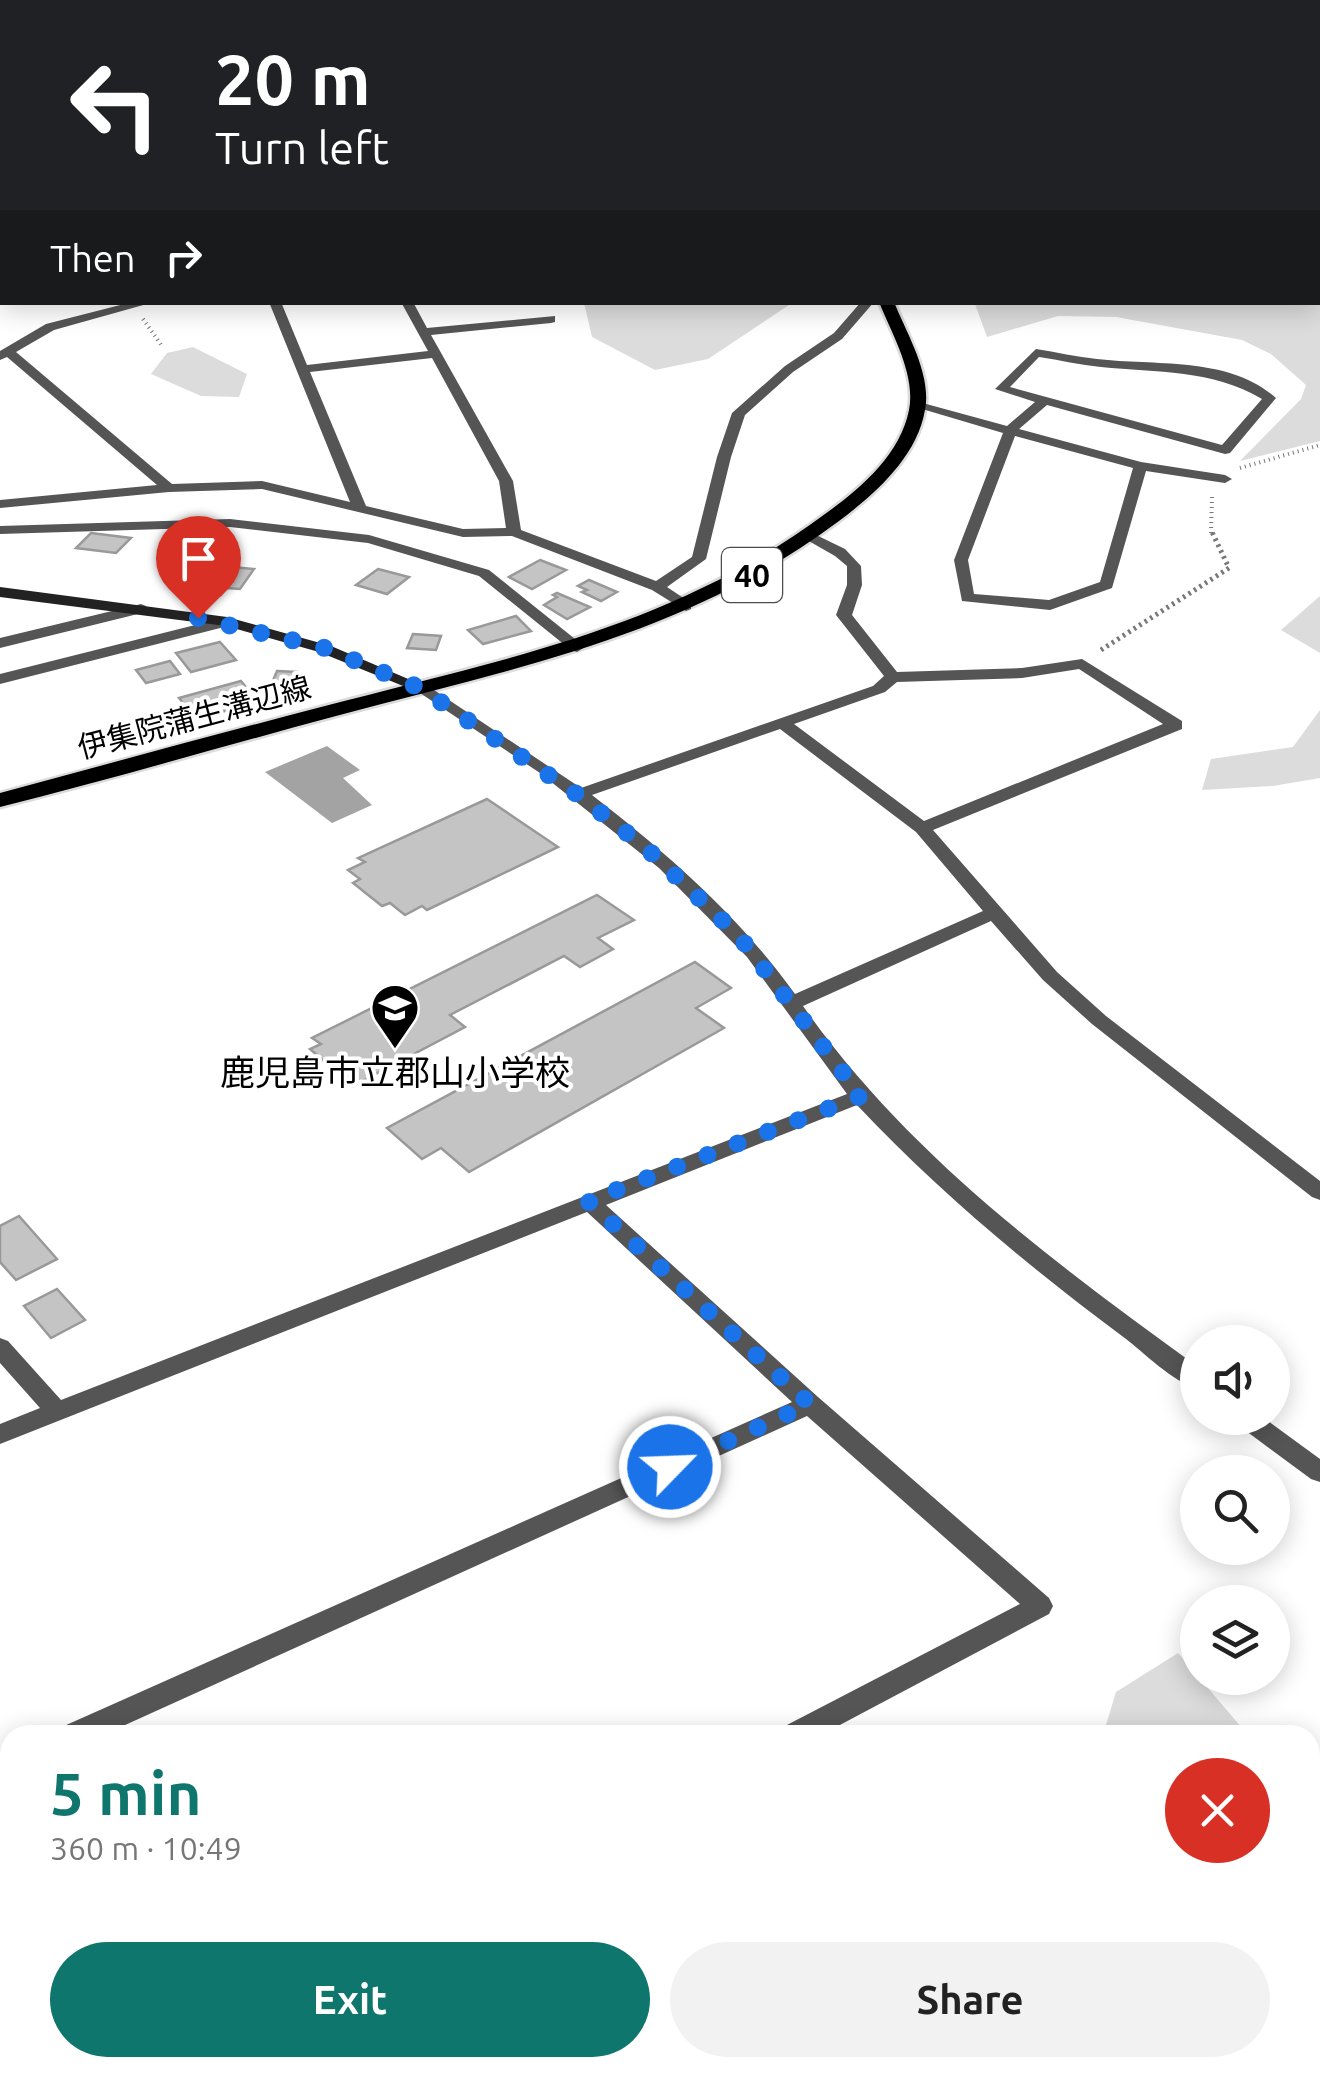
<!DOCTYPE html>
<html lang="en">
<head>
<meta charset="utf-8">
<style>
	body { margin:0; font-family:Ubuntu,"Noto Sans JP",sans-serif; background:#f2f2f2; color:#222; height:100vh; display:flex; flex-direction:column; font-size:38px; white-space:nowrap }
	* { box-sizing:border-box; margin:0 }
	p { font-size:32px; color:#767676 }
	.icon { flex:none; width:55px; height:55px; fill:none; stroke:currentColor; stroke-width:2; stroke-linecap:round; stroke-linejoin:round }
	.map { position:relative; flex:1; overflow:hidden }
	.side { position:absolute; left:0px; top:1725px; width:1320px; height:352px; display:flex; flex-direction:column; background:#fff; border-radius:30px 30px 0 0; box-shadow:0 5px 25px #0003 }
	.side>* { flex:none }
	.hud { position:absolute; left:0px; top:0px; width:1320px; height:305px; box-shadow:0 5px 25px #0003; background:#202124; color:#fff; overflow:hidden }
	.fabs { position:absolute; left:1180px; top:1325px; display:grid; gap:20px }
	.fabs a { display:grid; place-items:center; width:110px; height:110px; border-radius:50%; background:#fff; box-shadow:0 5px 25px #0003; font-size:50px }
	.pin { position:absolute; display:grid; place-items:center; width:85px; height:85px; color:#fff; margin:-102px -42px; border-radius:50% 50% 50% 0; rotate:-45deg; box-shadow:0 0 10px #0007 }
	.pin .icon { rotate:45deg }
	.me { position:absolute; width:110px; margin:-55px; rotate:66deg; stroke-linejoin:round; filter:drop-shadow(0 0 8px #0008) }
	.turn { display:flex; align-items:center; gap:35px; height:210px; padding:0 50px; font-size:45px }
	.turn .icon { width:130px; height:130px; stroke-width:2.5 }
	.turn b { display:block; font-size:70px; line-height:85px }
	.then { display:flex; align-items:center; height:95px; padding:0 50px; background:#0003; gap:20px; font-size:38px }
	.round { display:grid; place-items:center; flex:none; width:105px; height:105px; border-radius:52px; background:#f2f2f2 }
	.summary { display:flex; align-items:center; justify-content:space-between; height:170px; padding:0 50px }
	h1 { font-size:60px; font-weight:600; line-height:75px; color:#0f766e }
	.cta { display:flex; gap:20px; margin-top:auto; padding:20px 50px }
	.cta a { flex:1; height:115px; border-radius:60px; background:#0f766e; color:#fff; font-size:40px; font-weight:600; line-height:115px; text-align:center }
	.cta a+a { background:#f2f2f2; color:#222 }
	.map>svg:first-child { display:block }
</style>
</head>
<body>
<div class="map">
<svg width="1320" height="2077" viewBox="0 0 1320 2077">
	<rect width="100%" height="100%" fill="#fff"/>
	<!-- green -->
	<g fill="#dcdcdc">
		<polygon points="0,0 642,0 645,2 2,2 0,42"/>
		<polygon points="1320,29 1320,441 1240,461 1301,399 1306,385 1271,354 1242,340 1116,317 1058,316 987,337 975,304 959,303 1318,302"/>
		<polygon points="580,303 792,303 708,359 655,370 592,337 584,303"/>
		<polygon points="193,347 247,374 239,397 201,396 151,374 167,353"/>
		<polygon points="1320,596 1320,653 1281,630"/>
		<polygon points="1320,710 1320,778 1273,786 1202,790 1211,759 1293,747"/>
		<polygon points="1178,1653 1248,1735 1103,1735 1116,1692"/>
		<polygon points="1310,1842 1320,1856 1320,2077 746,2077 748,2068 1310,2068"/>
	</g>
	<!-- water -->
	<polygon fill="#a3a3a3" points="327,746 360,770 343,778 372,805 332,823 265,772"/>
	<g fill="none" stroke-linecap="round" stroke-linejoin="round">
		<!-- river -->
		<g fill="#a3a3a3" fill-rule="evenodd">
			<rect x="0" y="1944" width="10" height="96"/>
			<polygon points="320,2068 448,2068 452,2077 324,2077"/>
		</g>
	</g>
	<!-- building -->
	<g fill="#c4c4c4" stroke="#999" stroke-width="2.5">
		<polygon points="91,533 131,538 116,553 76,548"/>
		<polygon points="540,560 566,570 532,589 509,577"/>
		<polygon points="222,566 254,569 240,589 226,588 221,595 207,593"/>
		<polygon points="378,569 409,577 387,594 356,585"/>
		<polygon points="589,580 617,592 601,601 582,592 587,590 578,586"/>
		<polygon points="557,593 590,607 567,619 544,605 557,597 553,595"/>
		<polygon points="516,616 531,631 483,644 468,630"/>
		<polygon points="413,634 441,636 436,650 407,648"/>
		<polygon points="220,642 236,660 191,672 176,653"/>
		<polygon points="170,661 180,674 146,683 136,670"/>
		<polygon points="277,671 297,672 290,691 269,690"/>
		<polygon points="241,681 258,702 196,719 179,698"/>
		<polygon points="174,709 185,724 152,733 141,718"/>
		<polygon points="487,799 558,847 427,910 422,906 405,915 390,903 382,906 353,883 360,879 348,870 365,862 358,858"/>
		<polygon points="597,895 634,920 598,938 613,949 580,967 564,956 450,1015 465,1027 353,1086 310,1049 321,1044 312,1038"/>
		<polygon points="695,962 731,988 696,1008 724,1028 469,1172 441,1148 422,1159 387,1128"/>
		<polygon points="19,1216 57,1259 16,1280 0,1262 0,1226"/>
		<polygon points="57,1289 85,1320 51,1338 24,1306"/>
	</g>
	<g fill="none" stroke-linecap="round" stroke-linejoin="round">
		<!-- primary casing -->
		<g stroke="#dbdbdb" stroke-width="5">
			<path id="primary" d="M879 302H894C907 334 932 375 925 410 917 457 875 494 839 521 684 637 518 667 336 716 224 746 112 779 0 807V793C107 764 214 735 321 707 503 659 670 629 825 514 860 489 900 455 909 410 916 375 892 334 879 302Z"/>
		</g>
		<!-- path-far1 -->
		<g stroke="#777" stroke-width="4" stroke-dasharray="1 4" stroke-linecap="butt">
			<polyline points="143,319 162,346"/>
			<polyline points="1240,468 1320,445"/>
			<polyline points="1211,533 1212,497"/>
		</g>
		<!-- path -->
		<polyline stroke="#777" stroke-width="5" stroke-dasharray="2.5 4" stroke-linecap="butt" points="1101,650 1229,568 1211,530"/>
		<!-- street -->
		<g fill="#555" fill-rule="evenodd">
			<path d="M132 302H154L54 330 16 352 172 484 262 481 350 502 269 302H281L307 365 428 351 401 302H413L427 328 555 316V322L551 323 431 335 513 481 521 530 656 581 692 557 717 457 732 413 785 366 834 333 861 302H874L842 339 793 372 745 415 731 457 706 559 667 587 691 603V609L686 611 652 590 512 536 463 537 262 489 169 492 0 508V500L157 485 7 357 0 360V351L46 324ZM432 358 499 481 506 528 463 529 366 506 310 372Z"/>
			<path d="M1036 349C1056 352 1077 357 1097 359 1156 366 1229 356 1276 398L1230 453 1225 454 1047 405 1019 429 1141 462 1225 475 1232 479 1225 483 1146 471 1112 588 1050 610 962 601 954 560 1003 433 912 406 919 402 1007 426 1035 402 995 389ZM1039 357C1060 360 1080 365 1101 367 1157 373 1212 369 1262 399L1222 445 1010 387ZM1015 436 1133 468 1100 582 1049 600 974 594 968 560Z"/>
			<polygon points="230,519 369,535 489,570 585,647 577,652 571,650 479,576 368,543 230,527 0,534 0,526"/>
			<path d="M812 533 845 549 861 566 862 585 852 615 897 672 1022 668 1082 659 1182 721V729L933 830 1057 972 1106 1016 1320 1181V1200L1312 1197 1092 1024 1043 980 991 921 803 1006C907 1154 1052 1261 1198 1367V1389C1171 1381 1145 1353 1122 1336 1028 1266 938 1191 857 1105L606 1205 818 1397 1049 1598 1053 1606 1049 1614 821 1735H781L785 1726 1020 1604 807 1416 103 1735H60L64 1726 792 1402 587 1212 0 1444V1424L40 1408 0 1363V1338L8 1341 61 1400 847 1094 747 957 659 868 540 773 411 687 413 684H425L581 788 873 686 884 676 836 615 847 585V566L835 556 807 540 805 537ZM1079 669 1163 724 924 821 794 724 885 692 897 682 1022 678ZM780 729 916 832 983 911 795 994C739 916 668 854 592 795Z"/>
			<polygon points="141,604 146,606 146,612 0,648 0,638"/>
			<polygon points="227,617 235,622 232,625 0,684 0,674"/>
			<polygon points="1235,1418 1264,1418 1320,1459 1320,1482 1311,1479 1238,1425"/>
			<polygon points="10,1751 10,1777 0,1781 0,1755"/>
			<polygon points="0,1869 10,1870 10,1898 0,1897"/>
		</g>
		<!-- secondary -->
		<polygon fill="#222" fill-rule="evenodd" points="0,587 227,617 331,646 427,687 425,690 413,690 319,652 226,626 0,597"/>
		<!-- primary -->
		<use href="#primary" fill="#000" fill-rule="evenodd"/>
	</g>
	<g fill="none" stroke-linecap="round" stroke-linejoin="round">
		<!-- route -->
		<polyline stroke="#1a73e8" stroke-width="18" stroke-dasharray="0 32.4" points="198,618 325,648 420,688 578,795 645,847 739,936 861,1096 588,1201 810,1404 670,1467"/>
	</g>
	<!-- icons -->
	<defs>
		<g id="school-pin" transform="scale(2.5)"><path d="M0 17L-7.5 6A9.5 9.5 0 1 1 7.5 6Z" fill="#000" stroke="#fff"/><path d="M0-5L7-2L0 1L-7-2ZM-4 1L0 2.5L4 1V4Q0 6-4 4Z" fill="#fff"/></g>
	</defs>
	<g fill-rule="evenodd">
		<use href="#school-pin" x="395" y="1008"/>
	</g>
	<g text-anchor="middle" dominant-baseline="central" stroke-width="8" stroke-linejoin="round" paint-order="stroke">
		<!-- far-street labels -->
		<g font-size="30" fill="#000" stroke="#fff">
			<text transform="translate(194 717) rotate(-15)">伊集院蒲生溝辺線</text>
		</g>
		<!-- shield labels -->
		<rect fill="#fff" stroke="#4c4c4c" stroke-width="2.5" x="722" y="548" width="60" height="54" rx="8"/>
		<g font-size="32" font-weight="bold" fill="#000">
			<text x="752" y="575">40</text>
		</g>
		<!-- poi labels -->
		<g font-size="35" fill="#000" stroke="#fff">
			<text x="395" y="1072">鹿児島市立郡山小学校</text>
		</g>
	</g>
</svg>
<div class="fabs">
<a><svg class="icon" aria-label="sound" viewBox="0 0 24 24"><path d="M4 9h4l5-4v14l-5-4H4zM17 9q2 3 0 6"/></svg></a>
<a><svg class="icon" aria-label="search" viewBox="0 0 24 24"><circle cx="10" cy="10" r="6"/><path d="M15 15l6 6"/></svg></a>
<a><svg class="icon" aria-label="layers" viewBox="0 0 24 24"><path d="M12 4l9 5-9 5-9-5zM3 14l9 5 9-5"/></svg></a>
</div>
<div class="pin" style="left:198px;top:618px;background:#d93025"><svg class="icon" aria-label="arrive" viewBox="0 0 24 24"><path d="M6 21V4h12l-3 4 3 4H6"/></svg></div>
<svg class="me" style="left:670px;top:1467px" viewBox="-20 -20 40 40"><circle r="17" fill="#1a73e8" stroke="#fff" stroke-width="3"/><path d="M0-11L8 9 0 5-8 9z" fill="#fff"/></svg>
<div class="hud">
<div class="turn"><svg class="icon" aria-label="left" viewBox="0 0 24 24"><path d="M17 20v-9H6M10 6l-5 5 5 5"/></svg><div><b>20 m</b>Turn left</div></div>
<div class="then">Then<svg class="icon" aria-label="right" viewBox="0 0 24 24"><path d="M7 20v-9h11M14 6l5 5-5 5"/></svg></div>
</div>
<section class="side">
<div class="summary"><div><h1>5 min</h1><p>360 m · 10:49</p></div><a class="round" style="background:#d93025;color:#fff"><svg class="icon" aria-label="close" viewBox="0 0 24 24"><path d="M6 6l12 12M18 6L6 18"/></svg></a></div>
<div class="cta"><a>Exit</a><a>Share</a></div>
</section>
</div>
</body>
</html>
